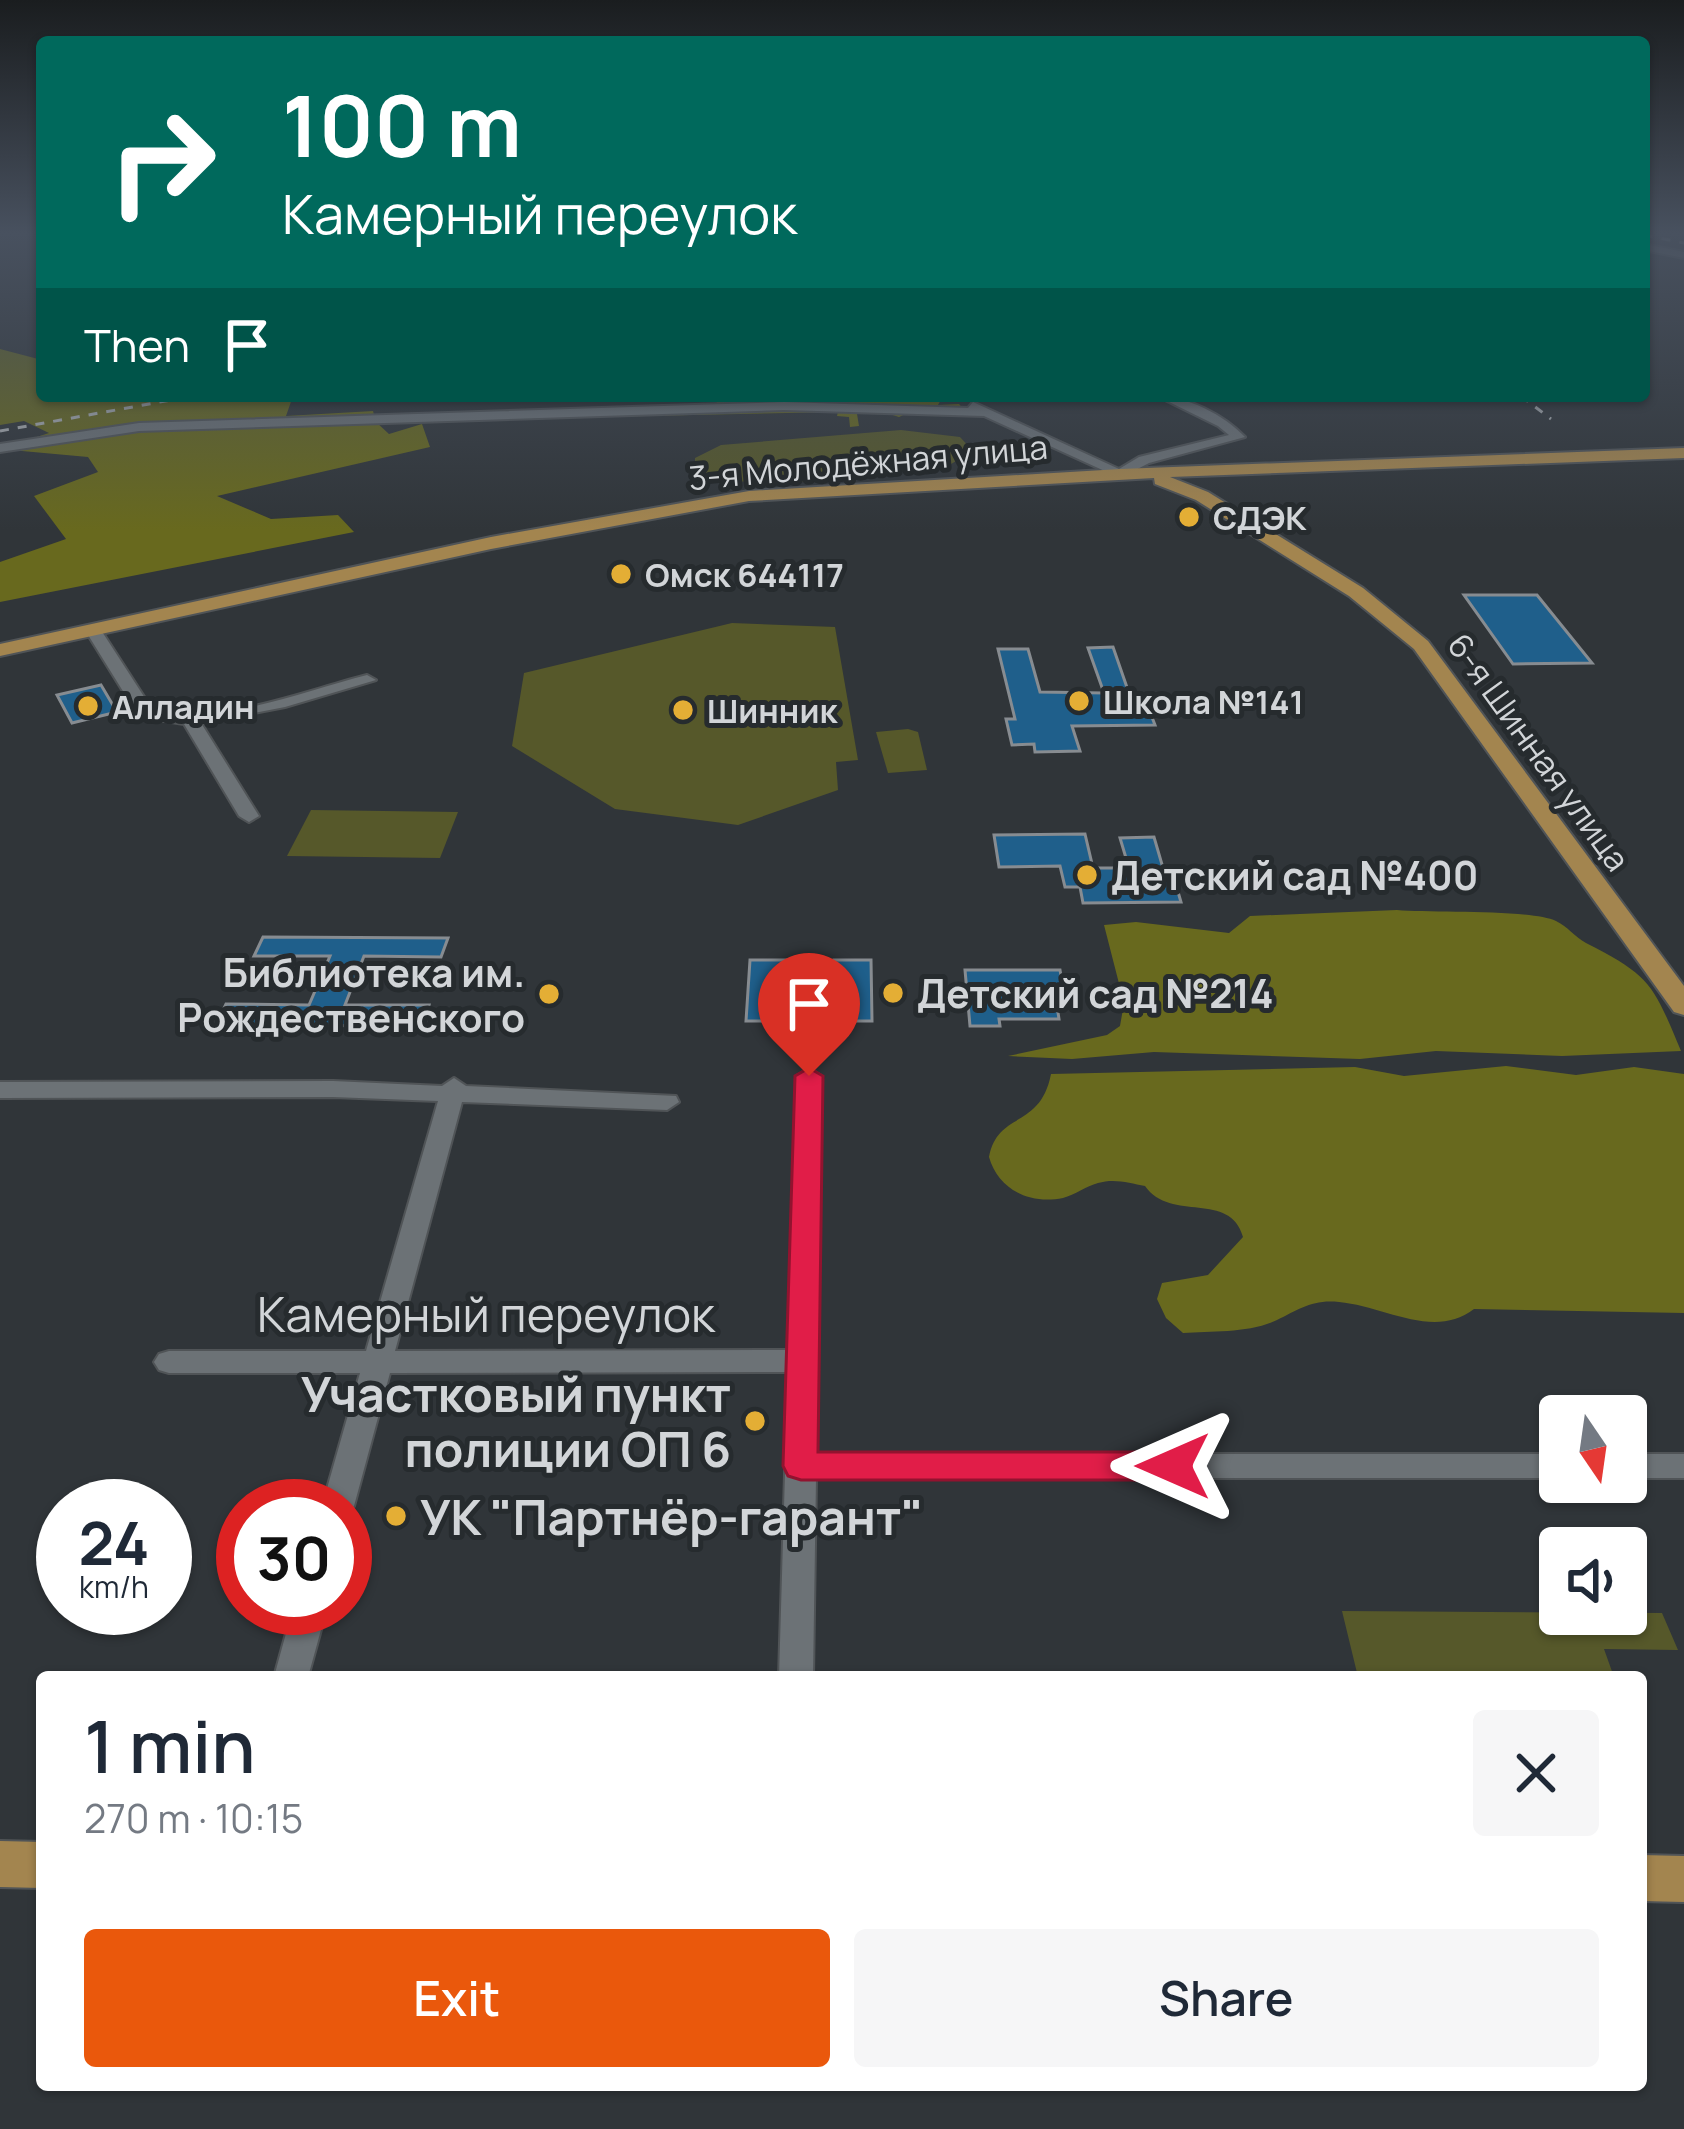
<!DOCTYPE html>
<html lang="en">
<head>
<meta charset="utf-8">
<style>
	body { margin:0; font-family:Manrope,sans-serif; background:#f6f6f7; color:#1f2937; height:100vh; display:flex; flex-direction:column; font-size:45px; white-space:nowrap }
	* { box-sizing:border-box; margin:0 }
	p { font-size:39px; color:#747a83 }
	.icon { flex:none; width:66px; height:66px; fill:none; stroke:currentColor; stroke-width:2; stroke-linecap:round; stroke-linejoin:round }
	.map { position:relative; flex:1; overflow:hidden }
	.panel { position:absolute; left:36px; top:1671px; width:1611px; height:420px; display:flex; flex-direction:column; background:#fff; border-radius:12px; box-shadow:0 3px 9px #0004 }
	.panel>* { flex:none }
	.guide { position:absolute; left:36px; top:36px; width:1614px; height:366px; border-radius:12px; box-shadow:0 3px 9px #0004; background:#00695c; color:#fff; overflow:hidden }
	.needle { width:78px; rotate:167deg }
	.controls { position:absolute; left:1539px; top:1395px; display:grid; gap:24px }
	.controls a { display:grid; place-items:center; width:108px; height:108px; border-radius:12px; background:#fff; box-shadow:0 3px 9px #0004; font-size:60px }
	.speed { position:absolute; left:36px; top:1479px; display:flex; gap:24px; font-size:60px; font-weight:700; text-align:center }
	.speed>* { display:grid; place-content:center; width:156px; height:156px; border-radius:50%; background:#fff; box-shadow:0 3px 9px #0004; line-height:1 }
	.speed small { font-size:30px; font-weight:400 }
	.speed .limit { border:18px solid #d22; background:#fff; color:#111 }
	.pin { position:absolute; display:grid; place-items:center; width:102px; height:102px; color:#fff; margin:-123px -51px; border-radius:50% 50% 50% 0; rotate:-45deg; box-shadow:0 0 12px #0007 }
	.pin .icon { rotate:45deg }
	.me { position:absolute; width:132px; margin:-66px; rotate:270deg; stroke-linejoin:round; filter:drop-shadow(0 0 9px #0008) }
	.turn { display:flex; align-items:center; gap:42px; height:252px; padding:0 48px; font-size:54px }
	.turn .icon { width:156px; height:156px; stroke-width:2.5 }
	.turn b { display:block; font-size:84px; line-height:102px }
	.then { display:flex; align-items:center; height:114px; padding:0 48px; background:#0003; gap:24px; font-size:45px }
	.round { display:grid; place-items:center; flex:none; width:126px; height:126px; border-radius:12px; background:#f6f6f7 }
	.headline { display:flex; align-items:center; justify-content:space-between; height:204px; padding:0 48px }
	h1 { font-size:72px; font-weight:600; line-height:90px }
	.button { display:flex; gap:24px; margin-top:auto; padding:24px 48px }
	.button a { flex:1; height:138px; border-radius:12px; background:#ea580c; color:#fff; font-size:48px; font-weight:600; line-height:138px; text-align:center }
	.button a+a { background:#f6f6f7; color:#1f2937 }
	.map>svg:first-child { display:block }
</style>
</head>
<body>
<div class="map">
<svg width="1684" height="2129" viewBox="0 0 1684 2129">
	<rect width="100%" height="100%" fill="#303539"/>
	<!-- green -->
	<g fill="#56582a">
		<path d="M901 430 960 437 973 451 951 464 931 468C879 472 732 500 695 466V458L721 445Z"/>
		<polygon points="732,623 835,627 858,760 836,762 838,790 738,825 615,809 512,746 524,673"/>
		<polygon points="908,729 918,732 927,770 888,773 876,732"/>
		<polygon points="311,810 458,812 440,858 287,856"/>
		<polygon points="1342,1611 1662,1613 1678,1650 1604,1649 1614,1677 1358,1677"/>
	</g>
	<!-- forest -->
	<g fill="#68691e">
		<polygon points="0,349 42,360 42,396 293,396 286,416 373,411 376,422 389,434 422,424 430,447 217,496 271,519 338,515 354,532 0,602 0,562 66,539 34,496 98,472 88,457 0,449 49,433 24,421 0,425"/>
		<polygon points="721,396 943,396 938,405 959,404 967,413 918,408 899,417 868,407 857,414 859,426 850,427 849,417 837,416 838,412 595,417 584,410 715,405"/>
		<path d="M1397 910C1431 913 1530 909 1556 921 1567 926 1575 937 1586 943 1651 976 1653 984 1681 1051L1562 1056 1436 1051 1360 1059 1154 1052 1072 1059 1008 1056 1107 1035 1120 1026 1124 1003 1104 925 1136 922 1229 933 1250 916Z"/>
		<path d="M1506 1066 1576 1075 1634 1067 1684 1074V1313L1474 1309C1434 1340 1384 1306 1339 1302 1312 1299 1298 1310 1277 1320 1250 1333 1212 1331 1183 1333L1166 1318 1157 1299 1162 1283 1208 1275 1243 1237C1230 1190 1171 1223 1145 1186 1130 1183 1114 1178 1098 1183 1086 1186 1075 1195 1063 1198 1029 1205 998 1189 989 1157 998 1110 1040 1130 1051 1074L1355 1067 1404 1076Z"/>
	</g>
	<!-- building -->
	<g fill="#1f5f8b" stroke="#878c91" stroke-width="3">
		<polygon points="1464,595 1537,595 1592,663 1513,664"/>
		<polygon points="1113,647 1131,699 1145,699 1155,725 1072,726 1080,751 1035,752 1034,744 1012,745 1006,719 1015,719 998,649 1028,649 1040,692 1104,693 1088,648"/>
		<polygon points="101,685 117,712 72,723 57,695"/>
		<polygon points="1085,834 1093,868 1129,868 1120,838 1154,837 1163,868 1171,868 1181,902 1083,903 1080,887 1065,887 1060,866 999,867 994,835"/>
		<polygon points="263,937 448,938 441,957 364,956 345,1005 429,1005 422,1026 216,1025 226,1004 309,1005 330,956 254,956"/>
		<polygon points="750,960 786,960 783,1021 746,1021"/>
		<polygon points="834,960 871,960 872,1021 833,1021"/>
		<polygon points="965,970 1060,970 1063,987 1054,987 1059,1019 999,1019 1000,1026 970,1026"/>
	</g>
	<g fill="none" stroke-linecap="round" stroke-linejoin="round">
		<!-- minor casing -->
		<g stroke="#505457" stroke-width="4">
			<g id="minor">
				<polygon points="1644,244 1684,252 1684,258 1644,250"/>
				<path d="M1157 396C1187 396 1224 415 1245 437L1149 463 1120 478 984 416 784 410 139 431 0 452V444L139 423 784 402 968 408 973 402 1119 469 1139 457 1229 435 1218 426Z"/>
				<path d="M87 627H99L152 709C221 726 300 692 367 675L376 680 285 707 201 723 259 816 249 822 239 816 184 724 139 717 85 630Z"/>
				<polygon points="809,1068 821,1076 816,1454 1560,1454 1560,1478 816,1478 813,1677 779,1677 788,1372 390,1373 354,1506 345,1517 345,1506 322,1506 360,1373 169,1373 159,1370 154,1362 159,1354 169,1351 366,1351 438,1101 333,1097 0,1098 0,1082 333,1081 442,1086 454,1078 466,1086 676,1096 679,1102 667,1110 462,1102 395,1351 789,1350 797,1076"/>
				<rect x="1626" y="1454" width="58" height="24"/>
				<polygon points="293,1608 327,1608 308,1677 274,1677"/>
			</g>
		</g>
		<!-- major casing -->
		<g stroke="#505457" stroke-width="4">
			<g id="major">
				<polygon points="1684,448 1684,458 1170,477 1208,492 1363,588 1428,641 1684,986 1684,1015 1674,1012 1414,649 1349,596 1196,500 1155,484 1154,478 749,501 491,549 0,656 0,644 491,537 749,491 1120,469"/>
				<polygon points="0,1841 42,1842 42,1888 0,1887"/>
				<polygon points="1641,1855 1684,1856 1684,1902 1641,1901"/>
			</g>
		</g>
		<!-- minor -->
		<use href="#minor" fill="#6c7276" fill-rule="evenodd"/>
		<!-- major -->
		<use href="#major" fill="#a3854f" fill-rule="evenodd"/>
		<!-- rail -->
		<g stroke="#a9adb0" stroke-width="3" stroke-dasharray="9 9" stroke-linecap="butt">
			<polyline points="1644,235 1684,243"/>
			<polyline points="1521,396 1551,419"/>
			<polyline points="0,431 193,396"/>
		</g>
	</g>
	<!-- sky -->
	<linearGradient id="sky" x2="0" y2="1"><stop stop-color="#1a1d1f"/><stop offset="0.44" stop-color="#48515f"/><stop offset="1" stop-color="#48515f" stop-opacity="0"/></linearGradient>
	<rect width="1684" height="530" fill="url(#sky)"/>
	<!-- route -->
	<polygon fill="#e11d48" stroke="#92132f" stroke-width="3" points="809,1068 823,1076 818,1452 1173,1452 1186,1456 1191,1466 1186,1476 1173,1480 801,1480 788,1476 783,1466 795,1076"/>
	<!-- markers -->
	<g fill="#e4ae35" stroke="#262b2e" stroke-width="4.5">
		<circle cx="1189" cy="517" r="12"/>
		<circle cx="621" cy="574" r="12"/>
		<circle cx="1079" cy="701" r="12"/>
		<circle cx="88" cy="706" r="12"/>
		<circle cx="683" cy="710" r="12"/>
		<circle cx="1087" cy="875" r="12"/>
		<circle cx="893" cy="993" r="12"/>
		<circle cx="549" cy="994" r="12"/>
		<circle cx="755" cy="1421" r="12"/>
		<circle cx="396" cy="1516" r="12"/>
	</g>
	<g text-anchor="middle" dominant-baseline="central" stroke-width="10" stroke-linejoin="round" paint-order="stroke">
		<!-- far-street labels -->
		<g font-size="33" fill="#d2d5d8" stroke="#262b2e">
			<text transform="translate(868 462) rotate(-5)">3-я Молодёжная улица</text>
			<text transform="translate(1539 752) rotate(54)">6-я Шинная улица</text>
		</g>
		<!-- far-poi labels -->
		<g font-size="33" font-weight="bold" fill="#d2d5d8" stroke="#262b2e" text-anchor="start">
			<text x="1213" y="517">СДЭК</text>
			<text x="645" y="574">Омск 644117</text>
			<text x="1103" y="701">Школа №141</text>
			<text x="112" y="706">Алладин</text>
			<text x="707" y="710">Шинник</text>
		</g>
		<!-- poi labels -->
		<g font-size="39" font-weight="bold" fill="#d2d5d8" stroke="#262b2e" text-anchor="start">
			<text x="1111" y="875">Детский сад №400</text>
			<text x="525" y="972" text-anchor="end">Библиотека им.<tspan x="525" dy="45">Рождественского</tspan></text>
			<text x="917" y="993">Детский сад №214</text>
		</g>
		<!-- near-street labels -->
		<g font-size="48" fill="#d2d5d8" stroke="#262b2e">
			<text x="486" y="1313">Камерный переулок</text>
		</g>
		<!-- near-poi labels -->
		<g font-size="48" font-weight="bold" fill="#d2d5d8" stroke="#262b2e" text-anchor="end">
			<text x="731" y="1393">Участковый пункт<tspan x="731" dy="55">полиции ОП 6</tspan></text>
			<text x="420" y="1516" text-anchor="start">УК "Партнёр-гарант"</text>
		</g>
	</g>
</svg>
<div class="controls">
<a><svg class="needle" viewBox="-14 -14 28 28"><path d="M0-13l5 13h-10z" fill="#e53935"/><path d="M0 13l5-13h-10z" fill="#747a83"/></svg></a>
<a><svg class="icon" aria-label="sound" viewBox="0 0 24 24"><path d="M4 9h4l5-4v14l-5-4H4zM17 9q2 3 0 6"/></svg></a>
</div>
<div class="speed"><div>24<small>km/h</small></div><div class="limit">30</div></div>
<div class="pin" style="left:809px;top:1076px;background:#d93025"><svg class="icon" aria-label="arrive" viewBox="0 0 24 24"><path d="M6 21V4h12l-3 4 3 4H6"/></svg></div>
<svg class="me" style="left:1173px;top:1466px" viewBox="-20 -20 40 40"><path d="M0-17L14 15 0 8-14 15z" fill="#e11d48" stroke="#fff" stroke-width="4"/></svg>
<div class="guide">
<div class="turn"><svg class="icon" aria-label="right" viewBox="0 0 24 24"><path d="M7 20v-9h11M14 6l5 5-5 5"/></svg><div><b>100 m</b>Камерный переулок</div></div>
<div class="then">Then<svg class="icon" aria-label="arrive" viewBox="0 0 24 24"><path d="M6 21V4h12l-3 4 3 4H6"/></svg></div>
</div>
<section class="panel">
<div class="headline"><div><h1>1 min</h1><p>270 m · 10:15</p></div><a class="round"><svg class="icon" aria-label="close" viewBox="0 0 24 24"><path d="M6 6l12 12M18 6L6 18"/></svg></a></div>
<div class="button"><a>Exit</a><a>Share</a></div>
</section>
</div>
</body>
</html>
